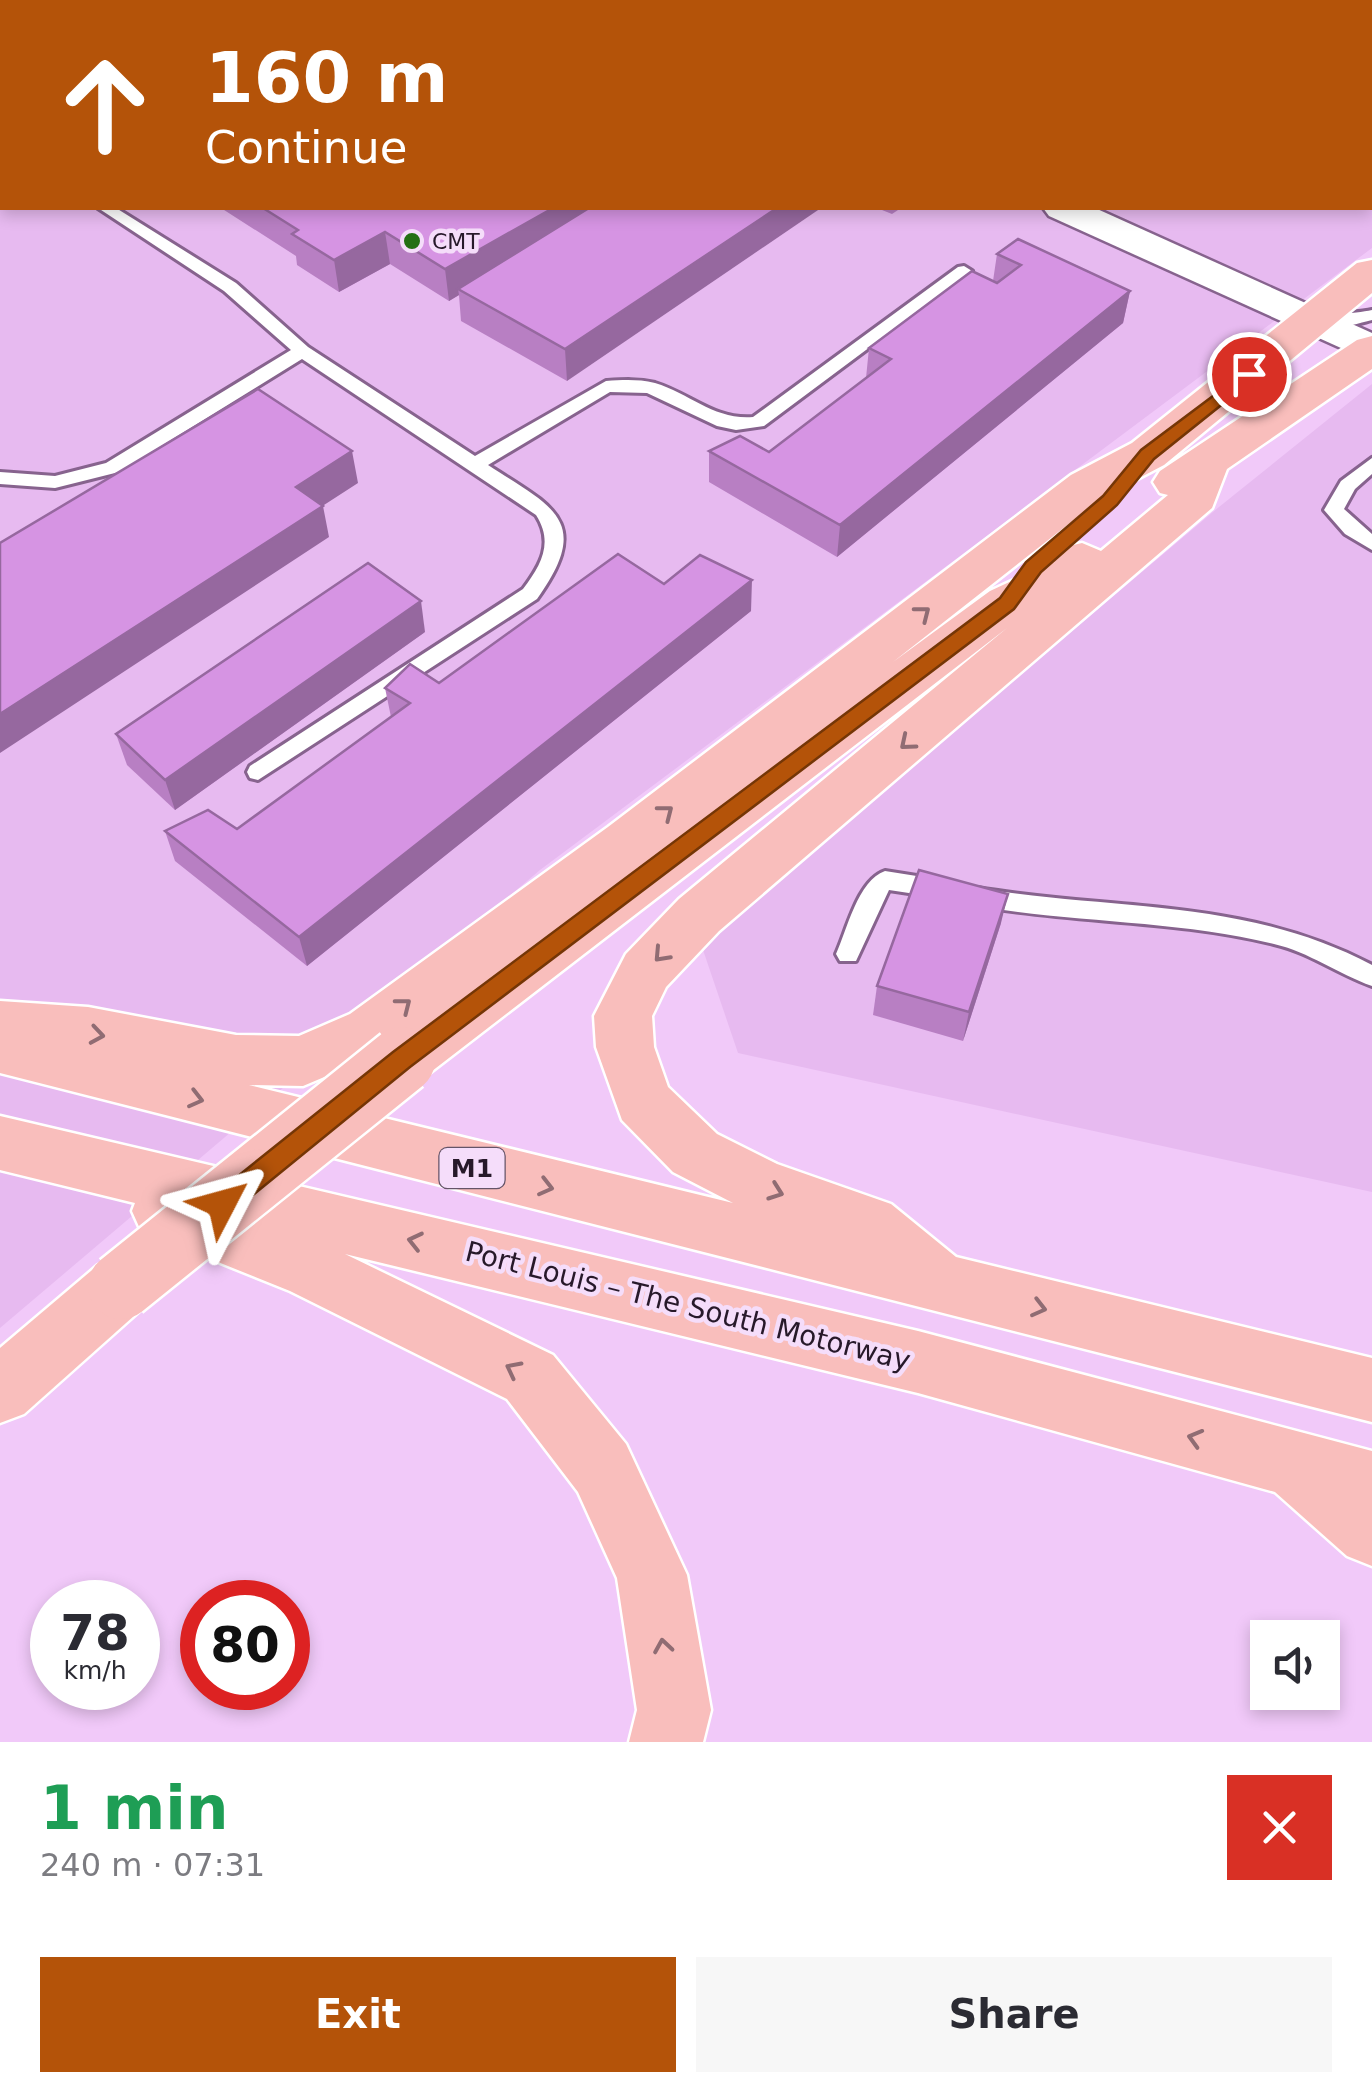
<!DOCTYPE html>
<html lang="en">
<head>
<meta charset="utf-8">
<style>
	body { margin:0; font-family:"DejaVu Sans",sans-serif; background:#f7f7f7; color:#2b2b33; height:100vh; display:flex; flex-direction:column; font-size:38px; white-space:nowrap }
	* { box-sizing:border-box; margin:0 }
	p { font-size:32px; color:#7c7c81 }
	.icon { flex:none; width:55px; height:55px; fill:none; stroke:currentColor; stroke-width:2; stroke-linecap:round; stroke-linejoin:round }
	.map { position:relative; height:1742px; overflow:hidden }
	.sheet { display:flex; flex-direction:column; background:#fff; flex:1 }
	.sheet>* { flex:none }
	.top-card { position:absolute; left:0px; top:0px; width:1372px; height:210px; box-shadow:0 5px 15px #0003; background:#b45309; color:#fff; overflow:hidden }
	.buttons { position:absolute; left:1250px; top:1620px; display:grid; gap:20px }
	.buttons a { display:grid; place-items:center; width:90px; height:90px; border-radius:0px; background:#fff; box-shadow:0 5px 15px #0003; font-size:50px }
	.speed { position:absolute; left:30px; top:1580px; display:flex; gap:20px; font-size:50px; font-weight:700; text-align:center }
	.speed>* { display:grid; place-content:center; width:130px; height:130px; border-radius:50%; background:#fff; box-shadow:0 5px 15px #0003; line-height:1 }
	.speed small { font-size:25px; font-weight:400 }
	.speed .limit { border:15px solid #d22; background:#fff; color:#111 }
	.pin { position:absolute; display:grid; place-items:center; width:85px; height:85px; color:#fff; margin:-42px; border:5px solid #fff; border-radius:50%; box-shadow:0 2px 10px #0007 }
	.me { position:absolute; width:110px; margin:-55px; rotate:51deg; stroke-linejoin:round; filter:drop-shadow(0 0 8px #0008) }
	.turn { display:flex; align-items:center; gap:35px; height:210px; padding:0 40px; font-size:45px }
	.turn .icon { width:130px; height:130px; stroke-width:2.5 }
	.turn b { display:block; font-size:70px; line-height:85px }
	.round { display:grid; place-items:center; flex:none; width:105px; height:105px; border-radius:0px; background:#f7f7f7 }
	.overview { display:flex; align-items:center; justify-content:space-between; height:170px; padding:0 40px }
	h1 { font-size:60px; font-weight:700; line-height:75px; color:#1e9e55 }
	.button { display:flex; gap:20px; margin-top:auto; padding:20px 40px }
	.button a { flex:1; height:115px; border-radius:0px; background:#b45309; color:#fff; font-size:40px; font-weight:700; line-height:115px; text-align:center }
	.button a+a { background:#f7f7f7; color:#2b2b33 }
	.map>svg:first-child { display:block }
</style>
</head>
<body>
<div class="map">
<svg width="1372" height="1742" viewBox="0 0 1372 1742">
	<rect width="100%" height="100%" fill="#f1c9f9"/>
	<!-- built -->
	<g fill="#e7baf0" fill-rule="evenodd">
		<path d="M0 0H1372V248L540 870 0 1328ZM2 2H1370V208H2Z"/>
		<polygon points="1372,384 1372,1192 738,1053 701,944 1219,507"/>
	</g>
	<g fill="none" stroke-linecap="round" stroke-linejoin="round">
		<!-- lane casing -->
		<g stroke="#87638e" stroke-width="6">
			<g id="lane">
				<polygon points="0,138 2,139 2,150 0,149"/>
				<path d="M98 208H116L236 283 308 347 475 456 606 381C623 380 638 379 655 383 691 394 714 420 753 417L958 267 964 266 972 271 764 426 736 430 717 426 647 393 610 392 488 465C553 507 593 521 537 599L258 780 250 778 247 772 250 766 523 589C541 565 554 543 536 515L302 359 119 472 55 488 0 484V472L55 476 106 463 291 350 224 291Z"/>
				<path d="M1372 310V320C1352 325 1324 334 1307 322 1318 314 1355 314 1372 310Z"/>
				<polygon points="1372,458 1372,474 1355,489 1344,509 1372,534 1372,550 1345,534 1324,510 1341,481"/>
				<path d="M885 871 942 880 950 883 953 889 950 895 942 898 889 890 856 961H840L836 954C847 930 858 880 885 871Z"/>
				<path d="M978 888C1115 911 1245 898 1372 965V986C1338 974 1309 952 1274 944 1177 920 1076 923 978 906L970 903 967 897 970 891Z"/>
			</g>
		</g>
		<!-- street casing -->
		<g stroke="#87638e" stroke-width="48">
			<polyline id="street" points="906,2 910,0"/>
		</g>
		<!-- secondary casing -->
		<g stroke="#87638e" stroke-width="5">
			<g id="secondary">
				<polygon points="603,0 643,0 645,2 605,2"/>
				<polygon points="2,16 2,38 0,39 0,17"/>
				<polygon points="1043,208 1095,208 1372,333 1372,362 1049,216"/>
			</g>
		</g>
		<!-- highway casing -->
		<g stroke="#fff" stroke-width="5">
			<g id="highway">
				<path d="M1372 260V293L1164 465 1103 497 893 662 990 591 1040 568 1065 547 1082 543 1101 551 1168 495 1160 493 1153 482 1160 471 1357 340 1372 336V369L1227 469 1212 508 719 931 666 987 652 1016 654 1047 668 1087 717 1134 777 1164 891 1204 956 1257 1372 1358V1422L0 1073V1001L88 1007 236 1035 299 1036 350 1014 608 827 1071 475 1132 443 1357 263ZM1007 628 679 899 626 954 594 1016 596 1047 622 1120 673 1172 733 1203 249 1085 303 1086 374 1056 381 1078 402 1085 423 1078Z"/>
				<polygon points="0,1116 918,1331 1372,1451 1372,1566 1347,1556 1275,1492 918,1393 345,1254 553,1355 626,1444 687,1575 711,1710 703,1742 629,1742 637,1710 617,1578 578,1492 507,1399 290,1291 141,1231 132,1211 135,1203 0,1170"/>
				<polygon points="121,1256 144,1265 153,1286 144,1307 24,1414 0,1423 0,1348 98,1265"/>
			</g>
		</g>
		<!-- lane -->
		<use href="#lane" fill="#fff" fill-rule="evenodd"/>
		<!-- street -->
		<use href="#street" stroke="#fff" stroke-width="42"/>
		<!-- secondary -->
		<use href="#secondary" fill="#fff" fill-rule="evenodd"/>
		<!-- highway -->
		<use href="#highway" fill="#f9bebc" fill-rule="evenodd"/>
		<!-- highway-bridge casing -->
		<g stroke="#fff" stroke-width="71" stroke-linecap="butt">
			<polyline id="highway-bridge" points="121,1286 402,1060"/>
		</g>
		<!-- highway-bridge -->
		<use href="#highway-bridge" stroke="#f9bebc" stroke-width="66"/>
	</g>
	<!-- wall -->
	<g fill="#b87fc3">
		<polygon points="221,208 587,208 567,381 461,321 459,295 449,301 390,264 339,292 297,265 296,256"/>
		<polygon points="877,208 901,208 892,214"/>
		<polygon points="997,254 1130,291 1123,323 837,557 709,482 709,451 769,452 866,378 869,348 993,281"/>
		<polygon points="664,584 751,611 307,966 175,861 165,831 237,829 391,717 385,688 439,683"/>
		<polygon points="425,632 175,810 127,765 116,734"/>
		<polygon points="1001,923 963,1041 873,1015 877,986"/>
	</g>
	<!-- shaded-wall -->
	<g fill="#96689f">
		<polygon points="1372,92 1372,122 1370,123 1370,93"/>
		<polygon points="553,208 587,208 588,220 458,289 459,295 449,301 445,269"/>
		<polygon points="777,208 821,208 567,381 565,349"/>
		<polygon points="385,232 390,264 339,292 334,260"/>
		<polygon points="1130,291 1123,323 837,557 840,525"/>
		<polygon points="352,451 358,483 307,516 323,506 329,537 0,753 0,714 296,487"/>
		<polygon points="752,580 751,611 307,966 299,937"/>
		<polygon points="421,601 425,632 175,810 165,780"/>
		<polygon points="1008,894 1001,923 963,1041 969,1012"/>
	</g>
	<!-- building -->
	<g fill="#d694e3" stroke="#96689f" stroke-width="2.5">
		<polygon points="451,0 601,0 606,2 446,2"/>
		<polygon points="1313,0 1372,0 1372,92 1370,93 1370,2 1309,2"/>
		<polygon points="263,208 553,208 445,269 385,232 334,260 292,234 298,230"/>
		<polygon points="589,208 777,208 565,349 458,289"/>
		<polygon points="1018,239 1130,291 840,525 709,451 740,436 769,452 891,359 869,348 972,271 997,283 1021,265 997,254"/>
		<polygon points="258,389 352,451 296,487 323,506 0,714 0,543"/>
		<polygon points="618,554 664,584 700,555 752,580 299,937 165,831 208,810 237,829 410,703 385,688 410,664 439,683"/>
		<polygon points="368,563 421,601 165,780 116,734"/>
		<polygon points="919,870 1008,894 969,1012 877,986"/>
	</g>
	<!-- one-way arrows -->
	<defs><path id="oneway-chevron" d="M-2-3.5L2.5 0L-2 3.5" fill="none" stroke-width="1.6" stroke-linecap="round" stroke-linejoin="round" transform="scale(2.5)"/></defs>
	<g stroke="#906c73">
		<use href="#oneway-chevron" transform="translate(923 613) rotate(-38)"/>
		<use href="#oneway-chevron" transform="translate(907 743) rotate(140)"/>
		<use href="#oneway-chevron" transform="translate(666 812) rotate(-38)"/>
		<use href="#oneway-chevron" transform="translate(661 955) rotate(133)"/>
		<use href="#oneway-chevron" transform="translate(404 1005) rotate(-38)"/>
		<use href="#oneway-chevron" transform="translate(97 1035) rotate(9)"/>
		<use href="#oneway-chevron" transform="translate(196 1099) rotate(14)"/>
		<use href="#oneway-chevron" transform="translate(546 1187) rotate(14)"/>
		<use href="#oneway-chevron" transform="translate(776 1192) rotate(20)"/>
		<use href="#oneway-chevron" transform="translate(415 1241) rotate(-167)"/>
		<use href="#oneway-chevron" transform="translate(1039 1308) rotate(14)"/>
		<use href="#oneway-chevron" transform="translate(513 1369) rotate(-153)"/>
		<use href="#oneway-chevron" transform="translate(1195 1438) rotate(-164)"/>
		<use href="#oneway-chevron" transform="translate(663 1646) rotate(-99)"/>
	</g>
	<!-- route -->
	<polygon fill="#b45309" stroke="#753606" stroke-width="2.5" points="1249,369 1258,374 1255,378 1154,459 1117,505 1041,572 1014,609 410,1067 232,1212 222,1215 213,1212 210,1204 213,1196 393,1052 1000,598 1026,562 1103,496 1141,450"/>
	<!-- markers -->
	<circle fill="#247014" stroke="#f5ddfa" stroke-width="4" cx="412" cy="241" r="10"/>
	<g text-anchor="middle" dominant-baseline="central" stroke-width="9" stroke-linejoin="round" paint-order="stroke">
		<!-- far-poi labels -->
		<g font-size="22" fill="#27192a" stroke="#f5ddfa" text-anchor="start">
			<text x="432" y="241">CMT</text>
		</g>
		<!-- shield labels -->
		<rect fill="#f5ddfa" stroke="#655468" stroke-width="2.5" x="439.5" y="1148" width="65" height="40" rx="8"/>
		<g font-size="25" font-weight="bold" fill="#27192a">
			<text x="472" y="1168">M1</text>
		</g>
		<!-- street labels -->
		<g font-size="28" fill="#27192a" stroke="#f5ddfa">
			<text transform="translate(688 1306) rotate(14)">Port Louis – The South Motorway</text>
		</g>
	</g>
</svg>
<div class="buttons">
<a><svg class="icon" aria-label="sound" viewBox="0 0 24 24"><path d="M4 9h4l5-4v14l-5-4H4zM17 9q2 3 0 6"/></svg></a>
</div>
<div class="speed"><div>78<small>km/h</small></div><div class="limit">80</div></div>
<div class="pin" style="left:1249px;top:374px;background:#d93025"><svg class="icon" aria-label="arrive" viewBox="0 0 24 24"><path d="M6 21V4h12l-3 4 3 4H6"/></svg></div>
<svg class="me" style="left:222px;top:1204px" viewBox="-20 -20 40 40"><path d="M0-17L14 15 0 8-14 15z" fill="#b45309" stroke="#fff" stroke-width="4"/></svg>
<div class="top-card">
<div class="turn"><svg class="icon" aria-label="ahead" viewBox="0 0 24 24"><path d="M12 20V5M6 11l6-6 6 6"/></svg><div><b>160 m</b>Continue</div></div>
</div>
</div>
<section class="sheet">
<div class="overview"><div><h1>1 min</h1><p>240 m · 07:31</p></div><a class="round" style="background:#d93025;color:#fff"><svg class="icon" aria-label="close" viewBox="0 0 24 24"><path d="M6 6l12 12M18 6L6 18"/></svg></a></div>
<div class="button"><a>Exit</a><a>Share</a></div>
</section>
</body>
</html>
